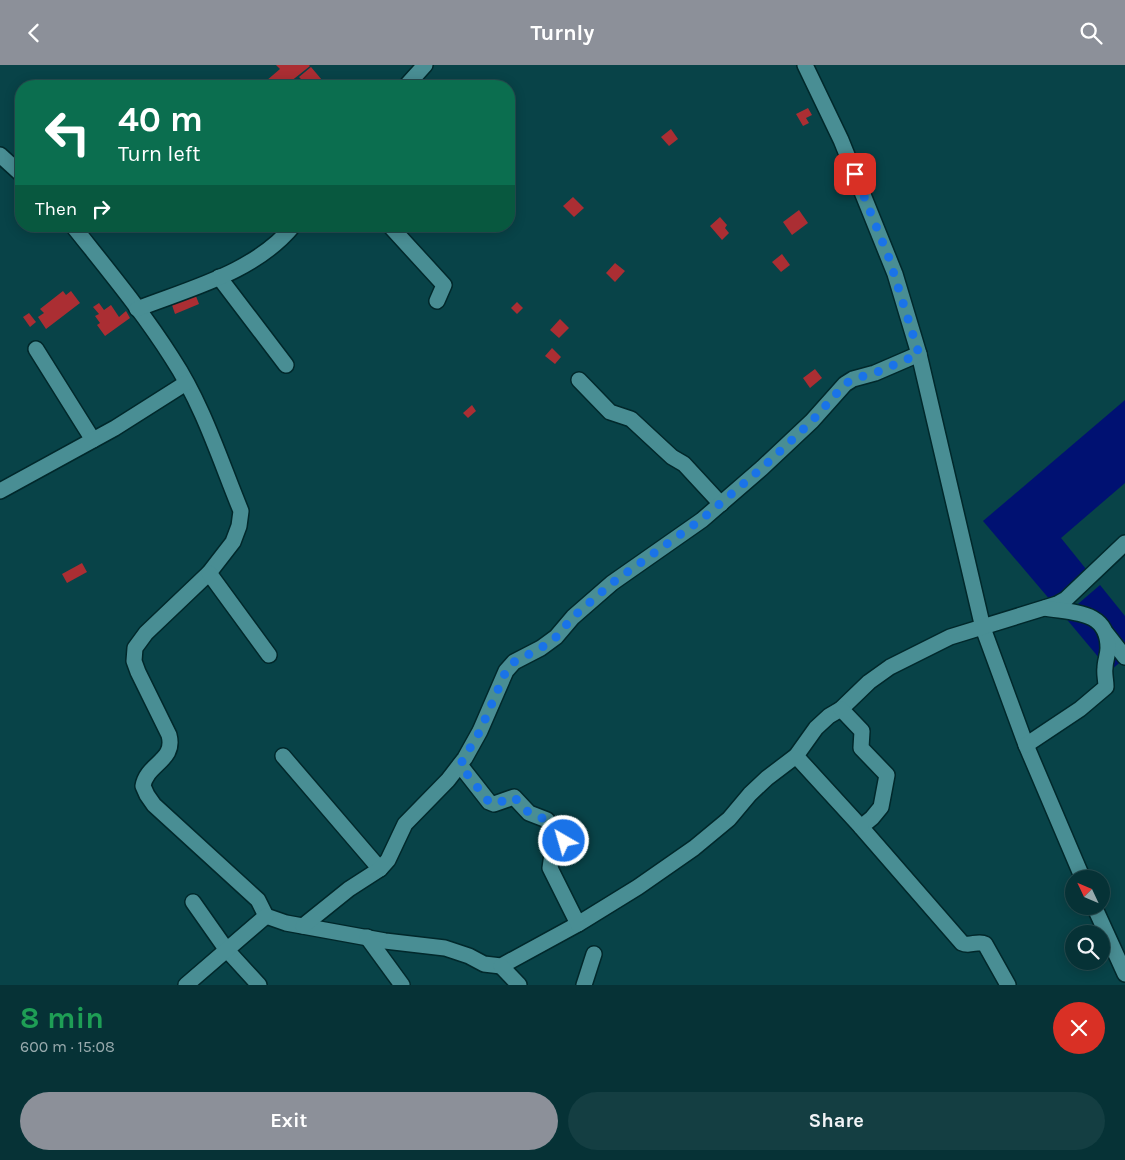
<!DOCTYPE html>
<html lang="en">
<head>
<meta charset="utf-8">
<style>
	body { margin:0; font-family:Karla,sans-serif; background:#143e42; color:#f1f3f6; height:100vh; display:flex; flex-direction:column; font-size:19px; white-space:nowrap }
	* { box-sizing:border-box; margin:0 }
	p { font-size:16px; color:#98aaad }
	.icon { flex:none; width:28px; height:28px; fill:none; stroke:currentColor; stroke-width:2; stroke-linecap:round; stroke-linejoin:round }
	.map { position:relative; height:920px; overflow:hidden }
	.side { display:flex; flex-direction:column; background:#063236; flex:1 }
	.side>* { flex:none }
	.top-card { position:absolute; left:15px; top:15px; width:500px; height:152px; border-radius:20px; box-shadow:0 2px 12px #0003,0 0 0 1px #274d51; background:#0b6e4f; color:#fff; overflow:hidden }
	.needle { width:32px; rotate:314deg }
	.tools { position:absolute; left:1065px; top:805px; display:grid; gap:10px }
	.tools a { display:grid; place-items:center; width:45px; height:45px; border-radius:50%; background:#063236; box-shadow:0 2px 12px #0003,0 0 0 1px #274d51; font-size:25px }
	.pin { position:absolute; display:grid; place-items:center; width:42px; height:42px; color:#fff; margin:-21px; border-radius:10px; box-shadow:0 2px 8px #0006 }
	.me { position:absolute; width:55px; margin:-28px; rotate:322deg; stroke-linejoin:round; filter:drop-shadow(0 0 4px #0008) }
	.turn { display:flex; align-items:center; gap:18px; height:105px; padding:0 20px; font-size:22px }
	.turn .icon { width:65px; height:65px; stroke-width:2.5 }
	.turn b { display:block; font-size:35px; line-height:42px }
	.then { display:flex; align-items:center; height:48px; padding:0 20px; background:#0003; gap:10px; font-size:19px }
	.round { display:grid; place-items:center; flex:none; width:52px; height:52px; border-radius:26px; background:#143e42 }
	.head { display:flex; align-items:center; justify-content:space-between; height:85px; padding:0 20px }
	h1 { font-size:30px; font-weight:700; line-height:38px; color:#1e9e55 }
	.cta { display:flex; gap:10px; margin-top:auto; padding:10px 20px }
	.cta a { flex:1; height:58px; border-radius:30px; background:#8c9099; color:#fff; font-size:20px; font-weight:700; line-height:58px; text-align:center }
	.cta a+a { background:#143e42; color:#f1f3f6 }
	header { display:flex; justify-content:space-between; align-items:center; height:65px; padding:0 20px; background:#8c9099; color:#fff; font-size:22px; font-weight:700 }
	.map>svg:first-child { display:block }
</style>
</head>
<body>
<header><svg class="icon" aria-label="back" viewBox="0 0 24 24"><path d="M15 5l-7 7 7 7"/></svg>Turnly<svg class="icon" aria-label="search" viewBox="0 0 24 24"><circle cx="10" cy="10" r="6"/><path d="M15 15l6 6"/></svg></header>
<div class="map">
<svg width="1125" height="920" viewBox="0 0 1125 920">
	<rect width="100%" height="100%" fill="#084348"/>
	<!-- water -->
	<g fill="#001172">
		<polygon points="1125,335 1125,418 1061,473 1086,504 1051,536 983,456"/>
		<polygon points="1100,520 1125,551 1125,593 1110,606 1064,551"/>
	</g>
	<!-- building -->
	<g fill="#ab2e33">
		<polygon points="276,0 309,0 310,1 285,21 270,21 266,16 280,4"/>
		<polygon points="311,2 327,21 294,21 302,15 299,12"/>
		<polygon points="808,43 812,50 806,53 809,58 803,61 796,49"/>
		<polygon points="671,64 678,74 669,81 661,72"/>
		<polygon points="573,132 584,143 574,152 563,141"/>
		<polygon points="799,145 808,158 792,170 783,157"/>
		<polygon points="720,152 727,160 725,163 729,168 722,175 710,161"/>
		<polygon points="782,189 790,200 781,207 772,197"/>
		<polygon points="615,198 625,206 615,217 606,208"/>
		<polygon points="63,226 66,230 71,226 80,238 46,264 38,252 44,248 40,244"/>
		<polygon points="194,226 199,239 175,249 170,234"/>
		<polygon points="517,237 523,243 517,249 511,243"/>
		<polygon points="99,238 104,245 111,240 119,252 126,246 130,253 105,271 97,260 100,258 95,251 99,249 93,242"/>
		<polygon points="29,248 36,257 30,262 23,252"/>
		<polygon points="560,254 569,263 559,273 550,265"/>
		<polygon points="552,283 561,292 555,299 545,291"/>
		<polygon points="815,304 822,313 810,323 803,313"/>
		<polygon points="472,340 476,346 468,353 463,348"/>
		<polygon points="82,498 87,507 67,518 62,509"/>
	</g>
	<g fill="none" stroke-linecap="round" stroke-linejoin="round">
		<!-- minor casing -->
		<g stroke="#01282b" stroke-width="18">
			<g id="minor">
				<polyline points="805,0 841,75 895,209 919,289 983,563 1026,680 1083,814"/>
				<polyline points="406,21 425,0"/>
				<polyline points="0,90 21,109"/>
				<path d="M73 161C107 204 143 247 172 293 203 340 220 395 241 446L239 461 233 477 209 508 146 568 135 583 134 596 138 607 169 670C176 696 147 698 143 721L147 730 154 740 258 835 266 851 286 858 385 876 445 883 469 891 484 899 501 901 578 859 638 822 694 783 729 754 750 729 767 713 796 691 816 663 829 651 841 644 869 617 890 602 950 572 1057 539 1066 534 1125 478"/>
				<polyline points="390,161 444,220 437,236"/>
				<polyline points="219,212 286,300"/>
				<path d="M137 244C191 223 255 207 293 161"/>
				<polyline points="36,284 93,375"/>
				<polyline points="579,315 610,347 631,354 672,392 684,399 721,439"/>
				<polyline points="0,426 115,363 186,318"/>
				<polyline points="209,508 269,590"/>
				<polyline points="1106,568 1125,592"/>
				<path d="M841 644 862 666 861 683 887 710 881 742 872 753 861 762 962 878C970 882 978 875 985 879L1008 920"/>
				<path d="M1026 680 1080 644 1106 622C1106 615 1104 609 1105 603 1105 596 1108 590 1108 583 1108 545 1073 548 1045 543"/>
				<polyline points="283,691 380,804"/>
				<polyline points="796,691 861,762"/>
				<polyline points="460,700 489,737 494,739 514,732 529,748 547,755 564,775 552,789 550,803 578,859"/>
				<polyline points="193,837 226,884 259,920"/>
				<polyline points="1094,841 1125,909"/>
				<polyline points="303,861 349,824 380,804 388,795 405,759 448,715 465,693 480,666 506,606 514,597 541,583 556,572 573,552 612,518 702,455 762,403 812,356 845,319 853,314 875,308 919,289"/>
				<polyline points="367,872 402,920"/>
				<polyline points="501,901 519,920"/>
				<polyline points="186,920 266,851"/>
				<polyline points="584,920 594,889"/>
			</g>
		</g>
		<!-- minor -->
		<use href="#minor" stroke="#498e94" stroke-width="15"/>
	</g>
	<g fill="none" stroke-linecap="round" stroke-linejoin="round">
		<!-- route -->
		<polyline stroke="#1a73e8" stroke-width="9" stroke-dasharray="0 16.2" points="564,776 547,755 529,748 514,732 494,739 489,737 460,700 480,666 506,606 514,597 541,583 556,572 573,552 612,518 702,454 762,403 812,356 845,319 853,314 875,308 919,289 889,193 855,109"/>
	</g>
</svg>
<div class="tools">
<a><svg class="needle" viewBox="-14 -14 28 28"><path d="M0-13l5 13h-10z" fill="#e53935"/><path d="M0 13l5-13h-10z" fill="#98aaad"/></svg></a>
<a><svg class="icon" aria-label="search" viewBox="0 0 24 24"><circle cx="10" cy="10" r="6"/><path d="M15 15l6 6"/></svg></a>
</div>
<div class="pin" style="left:855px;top:109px;background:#d93025"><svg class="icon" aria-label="arrive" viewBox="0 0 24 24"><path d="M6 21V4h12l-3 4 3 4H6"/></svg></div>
<svg class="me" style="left:564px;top:776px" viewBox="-20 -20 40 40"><circle r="17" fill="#1a73e8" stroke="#fff" stroke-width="3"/><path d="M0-11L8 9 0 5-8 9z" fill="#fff"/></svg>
<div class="top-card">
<div class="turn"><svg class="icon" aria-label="left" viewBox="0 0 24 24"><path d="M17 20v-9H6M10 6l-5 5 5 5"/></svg><div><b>40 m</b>Turn left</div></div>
<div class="then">Then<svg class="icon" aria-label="right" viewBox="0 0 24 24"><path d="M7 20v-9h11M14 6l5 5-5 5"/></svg></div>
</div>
</div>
<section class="side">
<div class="head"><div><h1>8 min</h1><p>600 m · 15:08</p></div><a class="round" style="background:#d93025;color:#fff"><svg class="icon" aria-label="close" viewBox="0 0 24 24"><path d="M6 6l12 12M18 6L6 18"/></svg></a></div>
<div class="cta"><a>Exit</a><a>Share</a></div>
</section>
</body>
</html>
